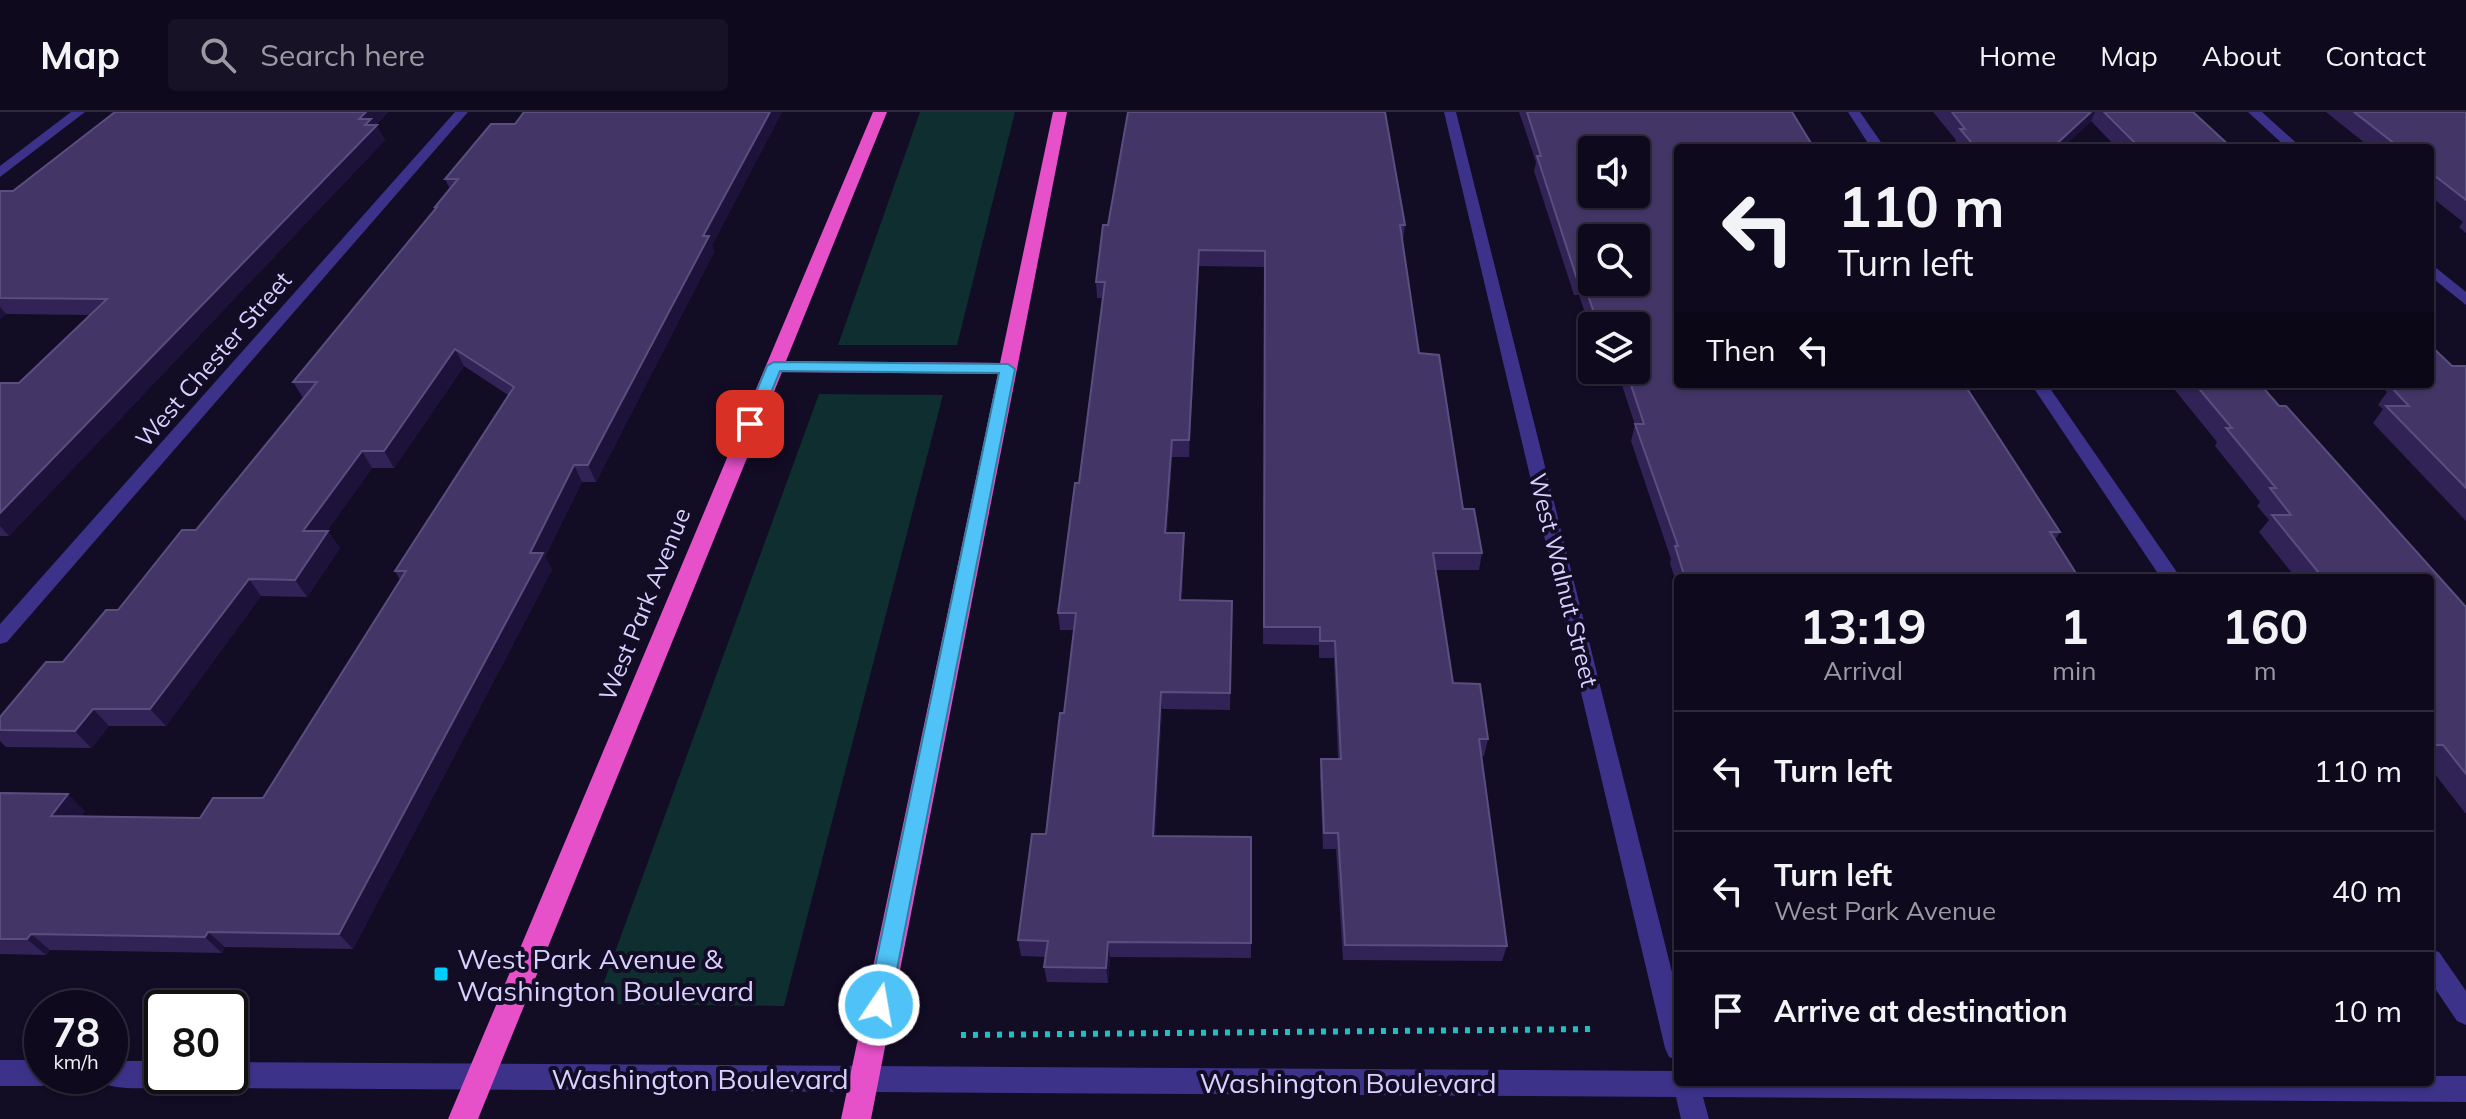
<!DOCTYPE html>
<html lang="en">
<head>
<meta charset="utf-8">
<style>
	body { margin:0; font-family:Mulish,sans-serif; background:#171225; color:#f1f3f6; height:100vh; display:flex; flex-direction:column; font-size:30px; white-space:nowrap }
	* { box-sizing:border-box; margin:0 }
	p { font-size:26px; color:#9b9aa3 }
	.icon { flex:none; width:44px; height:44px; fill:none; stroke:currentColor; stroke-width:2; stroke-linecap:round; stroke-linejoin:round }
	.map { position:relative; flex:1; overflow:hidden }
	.details { position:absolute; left:1674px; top:462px; width:760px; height:512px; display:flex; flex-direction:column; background:#0e091c; border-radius:8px; box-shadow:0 2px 6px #0004,0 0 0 2px #2e2a3b }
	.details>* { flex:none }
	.top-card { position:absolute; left:1674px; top:32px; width:760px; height:244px; border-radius:8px; box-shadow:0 2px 6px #0004,0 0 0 2px #2e2a3b; background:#0e091c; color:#f1f3f6; overflow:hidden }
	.buttons { position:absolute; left:1578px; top:24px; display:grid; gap:16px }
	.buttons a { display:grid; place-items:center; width:72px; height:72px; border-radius:8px; background:#0e091c; box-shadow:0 2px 6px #0004,0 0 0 2px #2e2a3b; font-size:40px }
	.speed { position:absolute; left:24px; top:878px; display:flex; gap:16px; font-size:40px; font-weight:700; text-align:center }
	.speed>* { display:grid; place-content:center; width:104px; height:104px; border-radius:50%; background:#0e091c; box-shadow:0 2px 6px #0004,0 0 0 2px #2e2a3b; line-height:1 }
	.speed small { font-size:20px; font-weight:400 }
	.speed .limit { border:4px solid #111; border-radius:12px; background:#fff; color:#111 }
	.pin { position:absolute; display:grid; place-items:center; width:68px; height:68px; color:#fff; margin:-34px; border-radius:16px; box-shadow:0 4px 12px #0006 }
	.me { position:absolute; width:88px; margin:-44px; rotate:12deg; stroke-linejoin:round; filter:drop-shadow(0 0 6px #0008) }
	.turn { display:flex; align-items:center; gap:28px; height:168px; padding:0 32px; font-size:36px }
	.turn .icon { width:104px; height:104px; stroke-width:2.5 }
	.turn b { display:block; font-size:56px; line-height:68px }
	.then { display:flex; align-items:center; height:76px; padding:0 32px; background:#0003; gap:16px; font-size:30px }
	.eta { display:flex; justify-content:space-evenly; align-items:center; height:136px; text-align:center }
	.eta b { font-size:48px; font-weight:700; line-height:56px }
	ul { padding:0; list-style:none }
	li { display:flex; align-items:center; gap:24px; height:120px; padding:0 32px; border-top:2px solid #2e2a3b }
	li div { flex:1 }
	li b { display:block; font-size:30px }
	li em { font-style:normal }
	header { display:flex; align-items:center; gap:48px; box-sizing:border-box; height:112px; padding:0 40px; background:#0e091c; border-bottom:2px solid #2e2a3b }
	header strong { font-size:38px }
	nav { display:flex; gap:44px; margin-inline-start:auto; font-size:28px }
	.search { width:560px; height:72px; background:#171225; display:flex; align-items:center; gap:20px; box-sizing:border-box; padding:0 28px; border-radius:8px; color:#9b9aa3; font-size:30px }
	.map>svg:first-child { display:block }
</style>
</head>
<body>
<header>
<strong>Map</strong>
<div class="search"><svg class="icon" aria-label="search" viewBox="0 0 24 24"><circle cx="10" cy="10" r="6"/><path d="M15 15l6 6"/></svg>Search here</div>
<nav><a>Home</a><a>Map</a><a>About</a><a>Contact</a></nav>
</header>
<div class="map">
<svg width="2466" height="1007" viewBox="0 0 2466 1007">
	<rect width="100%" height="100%" fill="#120c25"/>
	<!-- green -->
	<g fill="#0e2e2f">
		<polygon points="920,0 1015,0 957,233 838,233"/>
		<polygon points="819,282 943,283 784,894 596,892"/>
	</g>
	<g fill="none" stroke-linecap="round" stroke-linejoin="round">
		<!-- path -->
		<polyline stroke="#22bfc1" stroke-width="6" stroke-dasharray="5 7" stroke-linecap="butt" points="961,923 1597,917"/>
		<!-- minor -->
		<g fill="#3c3289" fill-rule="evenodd">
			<polygon points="71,0 85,0 0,65 0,54"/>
			<polygon points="455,0 468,0 7,530 0,532 0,512"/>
			<polygon points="1444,0 1456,0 1678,884 1678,948 1669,945 1665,936"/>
			<polygon points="1848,0 1860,0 1885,36 1871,36"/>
			<polygon points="2248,0 2262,0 2302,36 2287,36"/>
			<polygon points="2430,151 2466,180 2466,193 2430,164"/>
			<polygon points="2031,272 2047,272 2181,466 2161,466"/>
			<polygon points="2430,837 2439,840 2466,879 2466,913 2457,909 2430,869"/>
			<polygon points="0,948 42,948 42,964 54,964 51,970 42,974 0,974"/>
			<path d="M110 949H162V964H174L171 971C153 978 119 978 101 971L98 964H110Z"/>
			<polygon points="230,950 1678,959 1678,970 2430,970 2430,964 2466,964 2466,990 1703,985 1709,1007 1681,1007 1676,985 230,976 221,972 217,964 230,964"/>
		</g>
		<!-- trunk -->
		<polygon fill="#e651ca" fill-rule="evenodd" points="873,0 887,0 786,249 1000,251 1053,0 1067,0 871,1007 841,1007 998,262 782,260 478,1007 448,1007"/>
	</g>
	<!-- wall -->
	<g fill="#312355">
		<polygon points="115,0 388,0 375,13 385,28 9,424 0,424 0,271 19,271 90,203 6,202 0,207 0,79 13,79"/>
		<polygon points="524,0 782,0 712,133 714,140 596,370 582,370 545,445 552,458 353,837 225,835 222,841 50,838 46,843 0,842 0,681 85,699 81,704 200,706 263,686 400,468 395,459 508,283 464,254 394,356 372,356 327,419 340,436 307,485 261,484 166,614 109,614 91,636 6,635 0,629 0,605 63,550 118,498 196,418 303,286 293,270 436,97 435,95 450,77 445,67 515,12"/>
		<polygon points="1519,0 1792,0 1678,36 2060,420 2055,428 2079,466 1678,466 1678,477 1670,451 1671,447 1631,329 1635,313 1617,258 1636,258 1636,214 1592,214 1592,222 1579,183 1574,183 1534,59 1536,50"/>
		<polygon points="1933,0 2193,0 2232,36 2117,36 2091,9 2062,36 1957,36 1954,33 1956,28"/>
		<polygon points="2326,0 2466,0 2466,121 2459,115 2463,110 2430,84 2430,36 2371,36"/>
		<polygon points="1108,113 1405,113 1403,129 1402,129 1419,241 1463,397 1482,441 1479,458 1436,458 1453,571 1488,627 1484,644 1481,644 1507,834 1502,849 1343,848 1336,737 1323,737 1320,664 1321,647 1338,647 1334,546 1319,546 1319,533 1263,532 1264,155 1199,154 1189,345 1172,345 1167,421 1184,438 1182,488 1232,489 1230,598 1162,597 1155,724 1251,725 1251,846 1110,845 1108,871 1047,870 1044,855 1046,845 1021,844 1018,828 1046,722 1064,601 1074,518 1060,518 1058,501 1079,371 1103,186 1097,186 1096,170"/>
		<polygon points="2452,254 2466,254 2466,409 2373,311 2383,297 2378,293 2387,280 2379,272 2430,272"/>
		<polygon points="2170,272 2260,272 2466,495 2466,702 2430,656 2430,466 2296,466 2259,420 2269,408 2257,394 2260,390 2215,334 2217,330"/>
	</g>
	<!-- shaded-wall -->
	<g fill="#1d123a">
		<polygon points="366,0 388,0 374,13 377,13 385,28 9,424 0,414 0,401"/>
		<polygon points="770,0 782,0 712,133 714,140 596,370 588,353 703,124"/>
		<polygon points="2091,0 2095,0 2091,9 2062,36 2052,36"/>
		<polygon points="1199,138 1199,154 1189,345 1189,328"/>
		<polygon points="0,195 6,202 0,207"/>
		<polygon points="455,237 464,254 394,356 384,339"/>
		<polygon points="1172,328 1172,345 1166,438 1165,421"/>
		<polygon points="362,339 372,356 315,436 303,419"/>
		<polygon points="574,353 582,370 545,445 552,458 353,837 339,822"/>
		<polygon points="328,419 340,436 307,485 295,468"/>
		<polygon points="1184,421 1184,438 1181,506 1180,488"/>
		<polygon points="249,467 261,484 166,614 150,597"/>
		<polygon points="1161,580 1162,597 1155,740 1153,724"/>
		<polygon points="93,597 109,614 91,636 75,619"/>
		<polygon points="68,682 85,699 69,720 51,704"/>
		<polygon points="208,820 225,835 222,841 205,825"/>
		<polygon points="31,822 50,838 46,843 27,827"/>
		<polygon points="1108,830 1110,845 1108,871 1106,856"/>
	</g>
	<!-- building -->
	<g fill="#433667" stroke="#5a4e7f" stroke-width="2" fill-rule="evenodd">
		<polygon points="115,0 366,0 359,7 371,7 365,13 377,13 0,401 0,271 19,271 107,187 0,186 0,79 13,79"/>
		<polygon points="524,0 770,0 703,124 709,124 588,353 574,353 530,441 543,441 339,822 208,820 205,825 31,822 27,827 0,827 0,681 68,682 51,704 200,706 213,686 263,686 406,459 395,459 514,275 455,237 384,339 362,339 303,419 328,419 295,468 249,467 150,597 93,597 75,619 0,618 0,605 46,550 63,550 106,498 118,498 182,418 196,418 317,270 293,270 437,95 435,95 458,67 445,67 491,12 515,12"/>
		<polygon points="1128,0 1385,0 1405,113 1400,113 1419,241 1439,243 1463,397 1474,397 1482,441 1433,441 1453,571 1480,572 1488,627 1479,627 1507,834 1345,833 1338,721 1324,721 1321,647 1341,647 1335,529 1320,529 1320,515 1264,515 1265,139 1199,138 1189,328 1172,328 1165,421 1184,421 1180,488 1232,489 1230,581 1161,580 1153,724 1251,725 1251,831 1108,830 1106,856 1044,855 1048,829 1018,828 1032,722 1046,722 1060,601 1064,601 1076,501 1058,501 1075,371 1079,371 1105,170 1096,170 1103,113 1108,113"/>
		<path d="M1527 0H1792L1814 36H1678V272H1964L2060 420H2050L2079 466H1685L1675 434H1678L1635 312H1644L1626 258H1636V214H1612L1609 206H1596L1582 167H1577L1537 44H1541ZM1592 38H1636V82H1592ZM1592 126H1636V170H1592Z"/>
		<polygon points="1952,0 2091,0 2052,36 1976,36 1960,17 1965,17"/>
		<polygon points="2104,0 2193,0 2232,36 2140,36"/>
		<polygon points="2354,0 2466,0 2466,88 2430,60 2430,36 2400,36"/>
		<polygon points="2430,233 2452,254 2466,254 2466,376 2386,294 2409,294 2391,275 2413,276 2409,272 2430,272"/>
		<polygon points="2195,272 2260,272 2279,294 2286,294 2466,495 2466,662 2443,633 2430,633 2430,466 2323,466 2272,403 2291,403 2270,376 2276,376 2226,316 2232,316"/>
	</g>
	<!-- route -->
	<polygon fill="#4fc3f7" stroke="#337fa1" stroke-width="2" points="774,250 1008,252 1015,257 890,893 887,901 879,904 871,901 867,893 999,261 780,259 758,312 756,316 745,316 743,312 767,254"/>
	<!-- markers -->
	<rect fill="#00cffb" stroke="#120c25" stroke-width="3" x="433" y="854" width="16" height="16" rx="4"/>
	<g text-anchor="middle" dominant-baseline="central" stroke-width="8" stroke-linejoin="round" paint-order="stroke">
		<!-- street labels -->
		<g font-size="24" fill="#d9d0ff" stroke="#120c25">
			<text transform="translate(213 247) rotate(-49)">West Chester Street</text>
			<text transform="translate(1564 468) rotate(76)">West Walnut Street</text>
			<text transform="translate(644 492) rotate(-68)">West Park Avenue</text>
		</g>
		<!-- near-poi labels -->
		<g font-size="28" fill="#d9d0ff" stroke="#120c25" text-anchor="start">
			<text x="457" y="846">West Park Avenue &amp;<tspan x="457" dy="32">Washington Boulevard</tspan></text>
		</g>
		<!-- near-street labels -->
		<g font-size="28" fill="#d9d0ff" stroke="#120c25">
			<text x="700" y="966">Washington Boulevard</text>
			<text x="1348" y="970">Washington Boulevard</text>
		</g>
	</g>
</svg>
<div class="buttons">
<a><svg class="icon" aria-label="sound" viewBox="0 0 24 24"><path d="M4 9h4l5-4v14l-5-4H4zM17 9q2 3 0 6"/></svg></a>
<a><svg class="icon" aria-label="search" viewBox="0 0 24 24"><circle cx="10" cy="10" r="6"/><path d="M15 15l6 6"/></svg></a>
<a><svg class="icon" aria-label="layers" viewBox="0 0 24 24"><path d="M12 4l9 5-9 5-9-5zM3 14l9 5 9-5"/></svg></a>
</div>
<div class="speed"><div>78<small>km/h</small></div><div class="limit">80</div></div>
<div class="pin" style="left:750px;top:312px;background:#d93025"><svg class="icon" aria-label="arrive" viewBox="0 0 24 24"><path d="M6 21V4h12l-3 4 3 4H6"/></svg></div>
<svg class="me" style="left:879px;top:893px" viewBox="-20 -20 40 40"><circle r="17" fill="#4fc3f7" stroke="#fff" stroke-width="3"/><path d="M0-11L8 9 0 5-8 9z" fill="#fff"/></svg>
<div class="top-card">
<div class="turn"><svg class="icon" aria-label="left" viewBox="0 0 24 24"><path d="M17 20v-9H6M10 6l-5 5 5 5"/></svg><div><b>110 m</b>Turn left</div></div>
<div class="then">Then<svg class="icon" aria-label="left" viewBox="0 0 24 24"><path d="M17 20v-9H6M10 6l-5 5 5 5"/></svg></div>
</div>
<section class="details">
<div class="eta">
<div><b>13:19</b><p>Arrival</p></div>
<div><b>1</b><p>min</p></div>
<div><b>160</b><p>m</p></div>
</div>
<ul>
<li><svg class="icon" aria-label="left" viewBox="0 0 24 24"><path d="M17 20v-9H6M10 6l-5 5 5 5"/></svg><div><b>Turn left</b></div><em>110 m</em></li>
<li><svg class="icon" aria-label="left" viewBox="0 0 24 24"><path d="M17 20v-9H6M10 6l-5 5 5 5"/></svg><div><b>Turn left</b><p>West Park Avenue</p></div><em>40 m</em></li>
<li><svg class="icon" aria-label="arrive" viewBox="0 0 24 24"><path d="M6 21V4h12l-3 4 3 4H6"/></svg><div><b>Arrive at destination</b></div><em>10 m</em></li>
</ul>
</section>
</div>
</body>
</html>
